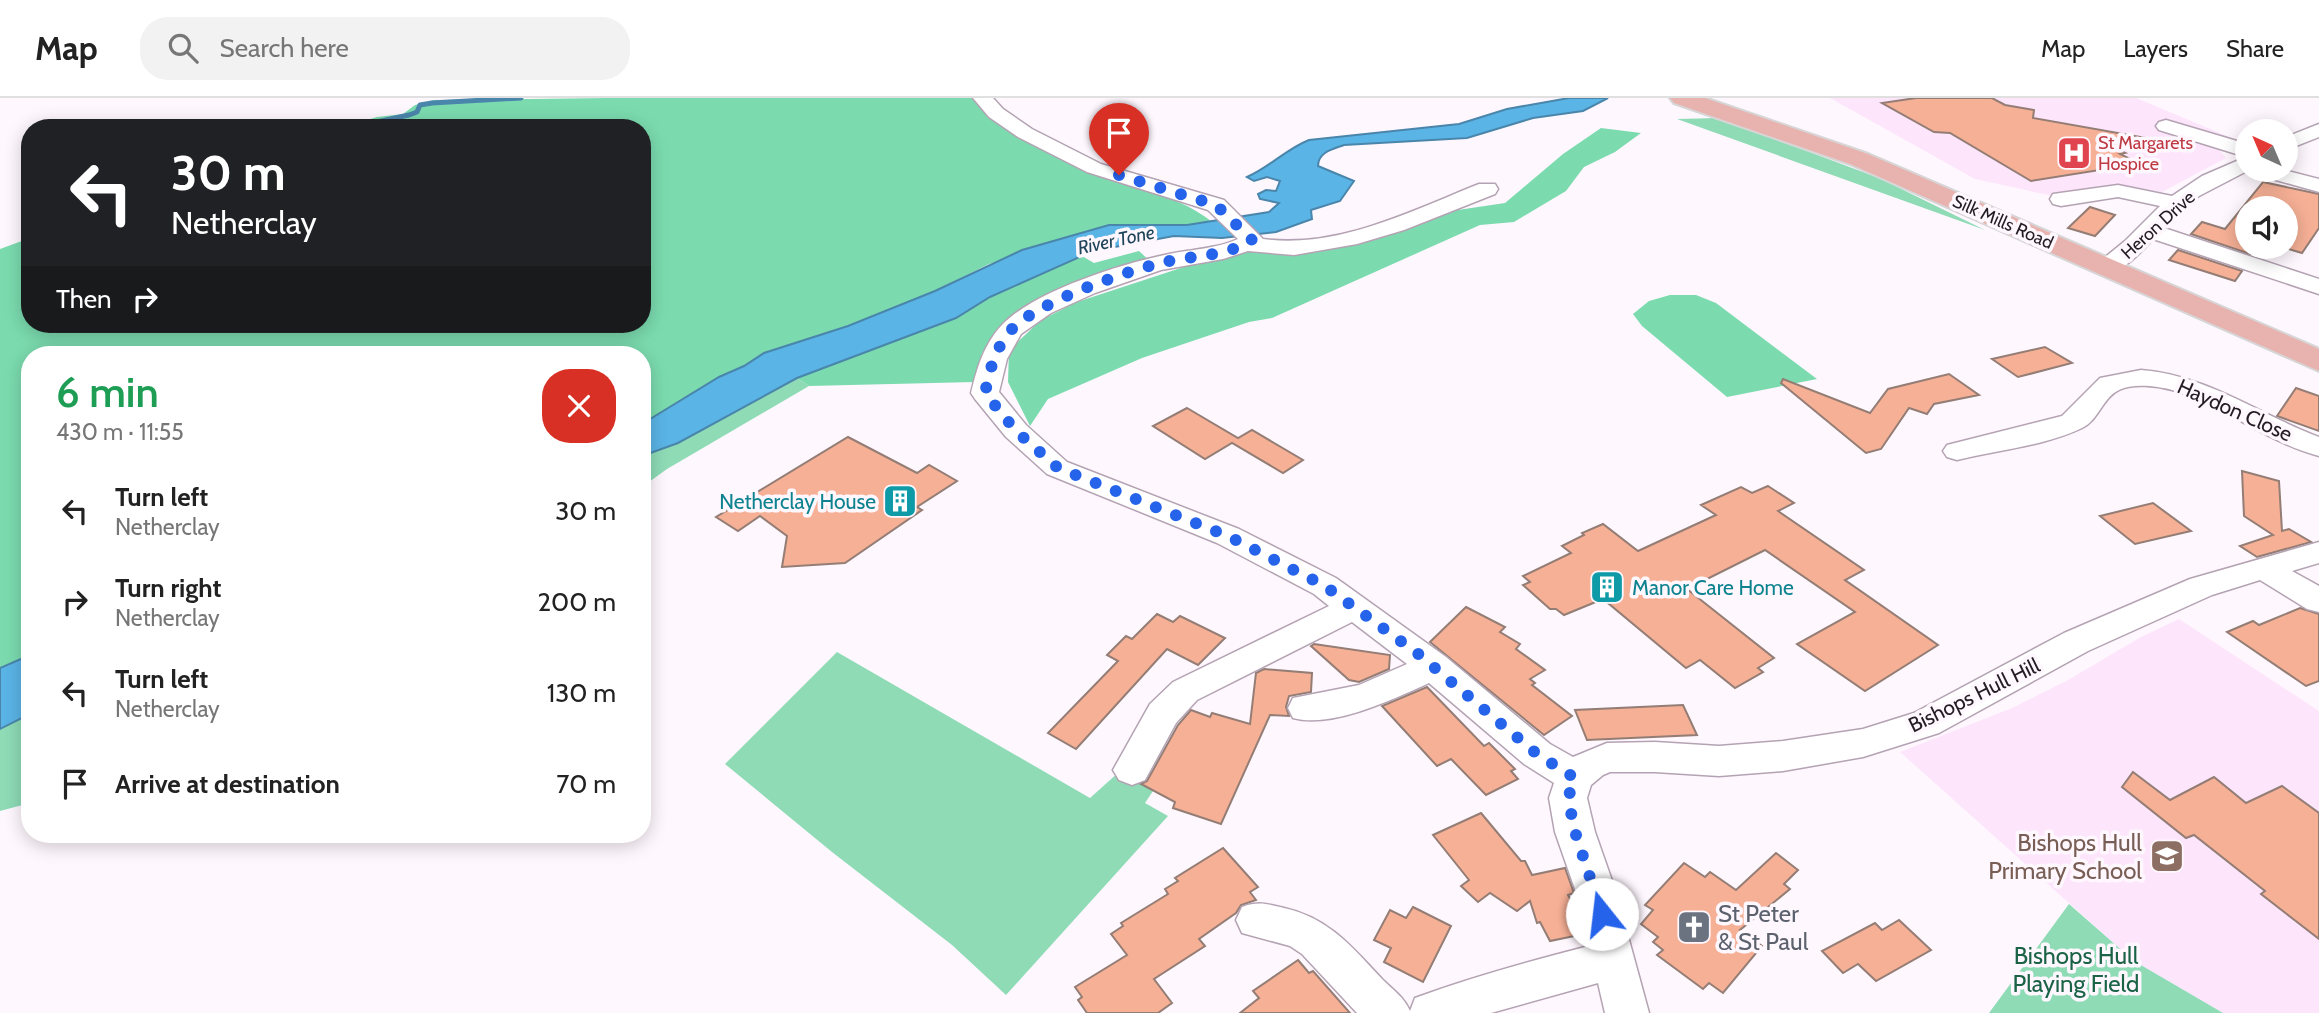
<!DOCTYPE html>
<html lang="en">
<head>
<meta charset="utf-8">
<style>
	body { margin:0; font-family:Cabin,sans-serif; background:#f2f2f2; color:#222; height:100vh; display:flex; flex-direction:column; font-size:26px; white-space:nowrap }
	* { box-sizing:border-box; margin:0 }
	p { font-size:23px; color:#767676 }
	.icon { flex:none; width:38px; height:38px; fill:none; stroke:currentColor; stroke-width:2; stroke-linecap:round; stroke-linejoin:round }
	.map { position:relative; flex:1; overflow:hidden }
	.side { position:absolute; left:21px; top:248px; width:630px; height:497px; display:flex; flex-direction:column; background:#fff; border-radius:28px; box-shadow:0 4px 18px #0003 }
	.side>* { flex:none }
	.guide { position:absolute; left:21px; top:21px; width:630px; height:214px; border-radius:28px; box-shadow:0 4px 18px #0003; background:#202124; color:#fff; overflow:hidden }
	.needle { width:46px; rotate:316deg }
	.tools { position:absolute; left:2235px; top:21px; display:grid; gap:14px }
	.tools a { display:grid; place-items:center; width:63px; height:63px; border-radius:50%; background:#fff; box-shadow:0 4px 18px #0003; font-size:35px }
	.pin { position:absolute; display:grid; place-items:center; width:60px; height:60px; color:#fff; margin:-72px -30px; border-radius:50% 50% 50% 0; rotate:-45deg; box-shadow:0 0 7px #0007 }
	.pin .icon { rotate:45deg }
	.me { position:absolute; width:77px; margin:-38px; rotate:344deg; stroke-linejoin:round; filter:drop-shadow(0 0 5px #0008) }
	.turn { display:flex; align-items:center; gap:24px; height:147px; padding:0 35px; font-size:32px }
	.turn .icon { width:91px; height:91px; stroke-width:2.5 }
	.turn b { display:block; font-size:49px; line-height:60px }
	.then { display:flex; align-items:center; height:66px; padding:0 35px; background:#0003; gap:14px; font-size:26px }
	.round { display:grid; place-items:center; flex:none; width:74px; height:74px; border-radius:28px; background:#f2f2f2 }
	.headline { display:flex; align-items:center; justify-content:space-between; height:119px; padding:0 35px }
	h1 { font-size:42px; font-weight:600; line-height:52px; color:#1e9e55 }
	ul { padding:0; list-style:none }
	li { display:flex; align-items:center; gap:21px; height:91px; padding:0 35px }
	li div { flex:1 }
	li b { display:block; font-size:26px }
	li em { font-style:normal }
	header { display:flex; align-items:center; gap:42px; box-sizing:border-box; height:98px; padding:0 35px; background:#fff; border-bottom:2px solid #e0e0e0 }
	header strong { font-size:33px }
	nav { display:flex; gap:38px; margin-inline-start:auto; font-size:24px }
	.search { width:490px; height:63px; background:#f2f2f2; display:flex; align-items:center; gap:18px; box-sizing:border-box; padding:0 24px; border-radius:28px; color:#767676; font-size:26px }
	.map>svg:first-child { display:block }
</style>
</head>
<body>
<header>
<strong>Map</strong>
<div class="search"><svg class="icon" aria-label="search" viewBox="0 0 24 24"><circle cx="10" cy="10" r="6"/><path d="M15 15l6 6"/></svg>Search here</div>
<nav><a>Map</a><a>Layers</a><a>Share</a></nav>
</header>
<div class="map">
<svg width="2319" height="915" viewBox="0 0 2319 915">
	<rect width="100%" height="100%" fill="#fff7fe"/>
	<!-- built -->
	<g fill="#fde5fc">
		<polygon points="1830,0 2136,0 2234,41 2217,49 2226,60 2162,94 2108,87 2053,98 1975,81"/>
		<polygon points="2179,521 2319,613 2319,915 2223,915 2134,863 1900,654 2012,610 2068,582 2141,539"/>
	</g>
	<!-- green -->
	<g fill="#8edbb6">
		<polygon points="1718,20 1879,80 1985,132 1677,21"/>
		<polygon points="797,280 809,288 667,371 642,389 642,358 678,345"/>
		<polygon points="837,554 1090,700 1119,674 1153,693 1145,705 1168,718 1006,897 952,847 832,754 725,666"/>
		<polygon points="30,616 30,705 0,713 0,631"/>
		<polygon points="2069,806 2134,863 2223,915 1989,915"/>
	</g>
	<!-- forest -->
	<g fill="#7bdbaf">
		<path d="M607 0H976C1008 29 1038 51 1077 69 1120 89 1173 93 1211 123L1187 127H1109L989 166 935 193 848 228 764 255 744 268 719 279 642 326V257H30V557L0 570V151L30 140V226H642V30H340L377 19 403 16 415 7 434 2Z"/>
		<polygon points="1601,30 1641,35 1615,54 1584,69 1566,93 1514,124 1480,127 1272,220 1249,224 1142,260 1048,301 1030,328 1008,284 1009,252 1041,222 1077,204 1196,165 1256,152 1312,155 1451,113 1505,105 1563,56"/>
		<polygon points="1139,153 1151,164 1003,227 982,255 975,284 809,288 797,280 956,220 990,199 1082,158 1094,165"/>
		<polygon points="1670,197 1696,197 1716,205 1817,281 1727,299 1642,228 1633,216 1649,203"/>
	</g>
	<!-- water -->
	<g fill="#5ab4e6" stroke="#4a86ab" stroke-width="2">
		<path d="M1569 0H1608L1583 13 1533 20 1467 40 1344 47C1333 51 1318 54 1318 68L1354 83 1340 103 1311 112 1312 121 1276 134 1222 140 1174 138 1093 153 990 199 956 220 797 280 678 345 642 358V326L719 279 744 268 764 255 848 228 935 193 1022 152 1109 127H1187L1269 114 1279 105 1260 101 1258 96 1266 92 1276 93 1280 83 1267 79 1254 83 1247 79C1270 69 1286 51 1309 42L1459 26 1507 11Z"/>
		<polygon points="30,557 30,616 0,631 0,570"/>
	</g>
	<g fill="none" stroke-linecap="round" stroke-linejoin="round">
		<!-- stream -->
		<polyline stroke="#4a86ab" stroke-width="5" points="349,30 409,17 417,14 420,7 432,5 521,0"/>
	</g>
	<!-- building -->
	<g fill="#f6b096" stroke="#937d75" stroke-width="2">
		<polygon points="1916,0 1992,0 2005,7 2034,12 2033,20 2152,41 2152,45 2116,51 2125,55 2120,56 2130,61 2122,62 2131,67 2031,83 1950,35 1934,34 1882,5"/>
		<polygon points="2263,84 2319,96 2319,130 2302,155 2282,149 2286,149 2286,110 2247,110 2247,149 2258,149 2253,157 2191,136 2202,124 2225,131"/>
		<polygon points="2090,109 2115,117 2095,138 2068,130"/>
		<polygon points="2178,152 2242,173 2235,183 2169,162"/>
		<polygon points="2045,249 2072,265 2018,279 1992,261"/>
		<polygon points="1949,276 1979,297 1934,306 1927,316 1909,310 1881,351 1866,355 1781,285 1783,281 1870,315 1888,291"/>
		<polygon points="2296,290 2319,298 2319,333 2277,318"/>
		<polygon points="1187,310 1238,340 1252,332 1303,362 1283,375 1232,345 1205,361 1153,328"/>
		<polygon points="848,339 917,375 929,367 957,383 917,409 922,412 845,465 782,469 787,438 760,418 738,433 716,419"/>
		<polygon points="2242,373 2279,383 2282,433 2289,431 2311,444 2257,459 2240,448 2273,437 2244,418"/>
		<polygon points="1768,388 1794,405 1778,413 1864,472 1845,482 1938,547 1865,593 1797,546 1855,514 1765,452 1687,491 1774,560 1758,570 1763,574 1735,590 1700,562 1686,570 1603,501 1564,517 1556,511 1550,511 1523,487 1530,484 1523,478 1571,455 1562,448 1584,437 1582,435 1603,426 1638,453 1716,417 1701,407 1741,389 1752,395"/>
		<polygon points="2153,405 2191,433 2135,446 2100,418"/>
		<polygon points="1466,509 1505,529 1500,534 1520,546 1516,551 1545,572 1530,581 1535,585 1532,587 1572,618 1544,637 1430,544"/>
		<polygon points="2300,510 2319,516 2319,583 2306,588 2227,534 2253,523 2259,527"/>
		<polygon points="1157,516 1173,524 1180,518 1225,540 1198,567 1167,551 1076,651 1048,635 1118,563 1107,557 1126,538 1132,541"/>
		<polygon points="1314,546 1390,557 1389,571 1359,584 1349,582 1311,548"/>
		<polygon points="1264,571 1312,575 1311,594 1289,598 1286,609 1289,618 1270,617 1221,726 1173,710 1175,704 1141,686 1147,683 1178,627 1191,612 1210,619 1212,615 1250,626 1256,575"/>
		<polygon points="1427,589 1484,648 1489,645 1515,671 1511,673 1518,681 1486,697 1451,661 1437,668 1382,608"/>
		<polygon points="1683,607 1697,637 1587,642 1575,612"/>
		<polygon points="2133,674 2170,702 2214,679 2246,705 2282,688 2319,715 2319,841 2261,796 2265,793 2194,737 2186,740 2122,689"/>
		<polygon points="1481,715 1521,763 1525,763 1532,777 1565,770 1574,795 1568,797 1579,816 1584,836 1550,843 1540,824 1537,825 1530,803 1517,813 1490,795 1478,804 1461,788 1469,782 1433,737"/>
		<polygon points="1223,750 1258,789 1250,794 1256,802 1241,807 1236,815 1199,841 1205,848 1154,881 1172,905 1158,915 1087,915 1078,902 1082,899 1075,889 1127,857 1111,836 1123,828 1121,825 1168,796 1165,791 1178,783 1175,780"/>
		<polygon points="1776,755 1798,772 1784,786 1790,791 1740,832 1762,848 1723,895 1709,885 1703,891 1657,857 1663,852 1653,844 1658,839 1641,826 1653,812 1645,807 1684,765 1705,779 1710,774 1736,792"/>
		<polygon points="1413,809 1451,828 1423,884 1384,864 1391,850 1374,842 1390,812 1406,820"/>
		<polygon points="1899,822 1931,852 1876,883 1858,866 1843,875 1822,853 1875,825 1882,832"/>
		<polygon points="1298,862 1309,875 1313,873 1350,915 1240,915 1259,900 1253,893"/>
	</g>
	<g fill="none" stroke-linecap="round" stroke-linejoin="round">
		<!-- minor casing -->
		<g stroke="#b4a3b3" stroke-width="3">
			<g id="minor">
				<path d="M973 0H993L1003 11 1032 31 1101 66 1224 102 1263 141C1338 151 1411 113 1479 86H1495L1498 91 1495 96 1404 132 1357 146 1294 157 1248 153 1223 161 1161 172 1095 195 1051 215 1021 236 1007 261 999 294 1026 327 1067 364 1239 431 1336 480 1446 559 1550 646 1573 659 1607 645 1655 644 1719 648 1783 643 1863 631 1914 615 2064 535 2190 481 2319 444V465L2292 473 2319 488V514L2307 511 2260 482 2212 497 2088 553 1939 635 1863 659 1783 673 1719 678 1655 674H1610L1603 677 1591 687 1587 700 1595 734 1616 794 1649 915H1605L1598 885 1491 915H1357L1302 856 1290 848 1242 835 1236 822 1242 809C1258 803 1268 806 1284 810 1329 820 1352 849 1382 881 1393 892 1404 899 1410 913L1415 900C1472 879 1530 863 1589 848L1576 794 1555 734 1549 700 1554 685 1524 666 1429 585C1394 601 1331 631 1293 620L1288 610 1293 600 1359 587 1407 566 1352 524 1197 602 1176 625 1145 682 1132 687 1119 682 1113 672 1150 606 1173 584 1329 508 1314 496 1217 445 1047 376 1006 339 975 301 971 295C977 270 984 246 1002 227 1034 193 1124 165 1169 156 1192 151 1216 151 1238 141L1208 112 1087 74 1018 39 989 19Z"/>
				<path d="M2166 22 2247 46V72H2249L2199 98 2164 130 2319 181V196L2153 141C2139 156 2119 180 2097 174L2093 169 2125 143 2160 108 2118 99 2061 108 2053 106 2050 101 2053 96 2118 87 2172 98 2202 78 2246 59 2159 32 2156 28 2159 24Z"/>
				<polygon points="2319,26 2319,39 2286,52 2286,39"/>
				<polygon points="2250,72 2284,72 2319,81 2319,94 2254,76"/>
				<path d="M2141 272C2207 277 2258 316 2319 339V358C2266 344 2224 307 2172 292 2157 288 2133 285 2119 292 2102 300 2099 322 2082 330 2044 348 1998 352 1957 362L1947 359 1943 353 1947 347 2062 318 2100 280Z"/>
			</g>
		</g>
		<!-- major casing -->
		<g stroke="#d7d6d7" stroke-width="4">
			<polygon id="major" points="1670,0 1705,0 1868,56 2319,251 2319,273 1850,66 1674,5"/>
		</g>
		<!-- minor -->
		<use href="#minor" fill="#fff" fill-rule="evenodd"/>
		<!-- major -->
		<use href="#major" fill="#e8b2af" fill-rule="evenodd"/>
	</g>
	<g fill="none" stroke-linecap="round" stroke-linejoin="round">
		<!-- route -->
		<path stroke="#2563eb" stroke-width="12" stroke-dasharray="0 21.6" d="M1119 77 1216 107 1252 142C1231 157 1194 158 1169 163 1131 171 1038 204 1012 231 995 250 990 271 985 295L1016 333 1058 370 1228 438 1325 488 1417 555 1537 656 1575 680 1568 700 1575 734 1602 816"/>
	</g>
	<!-- icons -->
	<defs>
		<g id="hospital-square" transform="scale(1.75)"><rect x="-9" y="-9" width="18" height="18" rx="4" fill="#e0444e" stroke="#fff7fe"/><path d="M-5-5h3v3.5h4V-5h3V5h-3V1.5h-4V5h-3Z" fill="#fff"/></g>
		<g id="building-square" transform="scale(1.75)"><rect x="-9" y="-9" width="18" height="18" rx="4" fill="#0f9aa8" stroke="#fff7fe"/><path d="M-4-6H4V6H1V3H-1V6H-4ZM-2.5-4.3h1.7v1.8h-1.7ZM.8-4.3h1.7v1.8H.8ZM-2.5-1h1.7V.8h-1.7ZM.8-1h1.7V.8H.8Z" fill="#fff"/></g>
		<g id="school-square" transform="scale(1.75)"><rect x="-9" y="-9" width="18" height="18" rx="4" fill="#8d6e63" stroke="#fff7fe"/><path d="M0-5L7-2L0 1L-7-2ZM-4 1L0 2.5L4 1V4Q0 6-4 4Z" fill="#fff"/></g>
		<g id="church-square" transform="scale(1.75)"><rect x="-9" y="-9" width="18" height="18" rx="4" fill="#6b7280" stroke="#fff7fe"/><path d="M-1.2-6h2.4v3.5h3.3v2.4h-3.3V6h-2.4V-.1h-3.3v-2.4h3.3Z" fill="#fff"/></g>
	</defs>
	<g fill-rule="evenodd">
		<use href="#hospital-square" x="2074" y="55"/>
		<use href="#building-square" x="900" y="403"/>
		<use href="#building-square" x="1607" y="489"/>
		<use href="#school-square" x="2167" y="758"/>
		<use href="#church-square" x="1694" y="829"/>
	</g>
	<g text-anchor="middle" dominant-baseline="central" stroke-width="7" stroke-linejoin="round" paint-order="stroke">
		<!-- far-health labels -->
		<g font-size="18" fill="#be3a42" stroke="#fff7fe" text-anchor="start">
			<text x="2098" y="45">St Margarets<tspan x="2098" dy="21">Hospice</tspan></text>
		</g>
		<!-- far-street labels -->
		<g font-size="18" fill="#231c22" stroke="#fff7fe">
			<text transform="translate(2003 124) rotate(24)">Silk Mills Road</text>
			<text transform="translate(2158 127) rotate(-42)">Heron Drive</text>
		</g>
		<!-- far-water labels -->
		<g font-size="19" font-style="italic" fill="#1d4459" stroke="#fff7fe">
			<text transform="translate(1116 142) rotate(-12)">River Tone</text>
		</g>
		<!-- street labels -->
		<g font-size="21" fill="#231c22" stroke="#fff7fe">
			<text transform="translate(2235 312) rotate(24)">Haydon Close</text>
			<text transform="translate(1974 597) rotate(-26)">Bishops Hull Hill</text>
		</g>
		<!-- culture labels -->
		<g font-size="21" fill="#0d838f" stroke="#fff7fe" text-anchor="end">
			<text x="876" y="403">Netherclay House</text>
			<text x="1632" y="489" text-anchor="start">Manor Care Home</text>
		</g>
		<!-- near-education labels -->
		<g font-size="24" fill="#785e54" stroke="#fff7fe" text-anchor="end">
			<text x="2142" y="744">Bishops Hull<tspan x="2142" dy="28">Primary School</tspan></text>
		</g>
		<!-- near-worship labels -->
		<g font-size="24" fill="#5b616d" stroke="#fff7fe" text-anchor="start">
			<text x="1718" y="815">St Peter<tspan x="1718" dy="28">&amp; St Paul</tspan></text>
		</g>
		<!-- near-park labels -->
		<g font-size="24" fill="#1a6346" stroke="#fff7fe">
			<text x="2076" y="857">Bishops Hull<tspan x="2076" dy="28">Playing Field</tspan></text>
		</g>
	</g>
</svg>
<div class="tools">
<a><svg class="needle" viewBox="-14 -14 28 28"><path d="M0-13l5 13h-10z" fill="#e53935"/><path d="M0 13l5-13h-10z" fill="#767676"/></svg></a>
<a><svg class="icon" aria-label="sound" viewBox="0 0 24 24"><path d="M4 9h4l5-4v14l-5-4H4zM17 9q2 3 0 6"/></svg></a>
</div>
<div class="pin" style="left:1119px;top:77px;background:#d93025"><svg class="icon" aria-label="arrive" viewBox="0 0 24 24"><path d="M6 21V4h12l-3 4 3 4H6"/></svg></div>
<svg class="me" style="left:1602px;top:816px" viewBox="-20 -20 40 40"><circle r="19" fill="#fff"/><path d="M0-13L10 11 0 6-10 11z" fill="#2563eb"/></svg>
<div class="guide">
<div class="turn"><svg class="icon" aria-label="left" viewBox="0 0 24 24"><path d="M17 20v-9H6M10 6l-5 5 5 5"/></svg><div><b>30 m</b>Netherclay</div></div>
<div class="then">Then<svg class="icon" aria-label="right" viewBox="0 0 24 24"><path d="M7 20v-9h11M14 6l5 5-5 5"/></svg></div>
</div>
<section class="side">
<div class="headline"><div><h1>6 min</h1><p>430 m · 11:55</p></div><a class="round" style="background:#d93025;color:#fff"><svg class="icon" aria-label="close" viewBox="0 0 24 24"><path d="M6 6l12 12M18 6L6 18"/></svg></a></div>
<ul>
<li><svg class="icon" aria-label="left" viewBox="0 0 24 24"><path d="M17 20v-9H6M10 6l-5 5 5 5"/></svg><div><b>Turn left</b><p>Netherclay</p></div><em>30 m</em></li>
<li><svg class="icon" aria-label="right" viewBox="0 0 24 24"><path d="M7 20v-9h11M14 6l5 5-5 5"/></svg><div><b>Turn right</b><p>Netherclay</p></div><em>200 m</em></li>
<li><svg class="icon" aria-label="left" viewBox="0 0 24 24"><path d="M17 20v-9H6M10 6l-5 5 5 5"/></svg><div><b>Turn left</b><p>Netherclay</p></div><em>130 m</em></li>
<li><svg class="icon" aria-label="arrive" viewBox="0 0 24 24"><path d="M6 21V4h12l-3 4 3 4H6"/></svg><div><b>Arrive at destination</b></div><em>70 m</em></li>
</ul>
</section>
</div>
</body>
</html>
